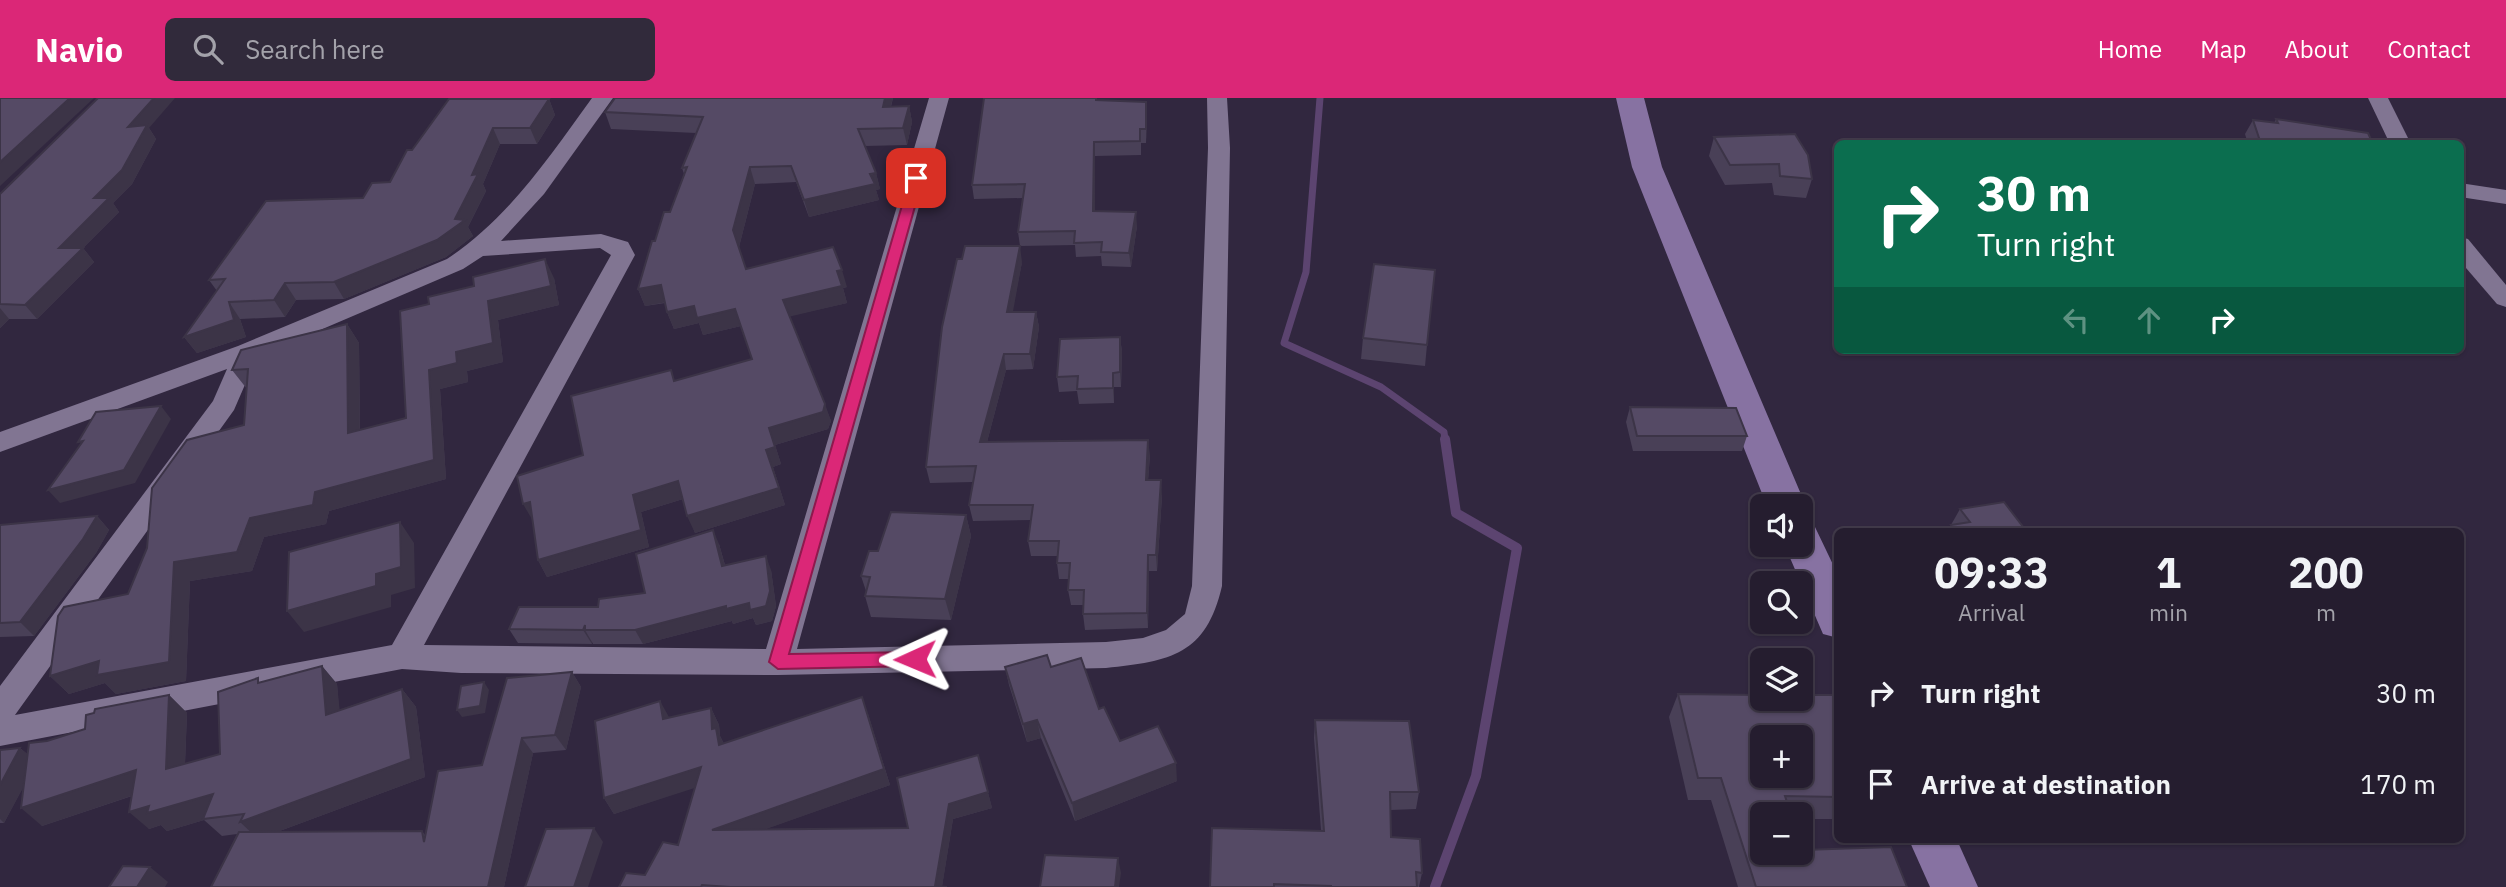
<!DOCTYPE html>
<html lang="en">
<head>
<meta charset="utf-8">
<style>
	body { margin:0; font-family:"IBM Plex Sans",sans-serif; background:#312a3b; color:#f1f3f6; height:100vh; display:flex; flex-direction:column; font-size:26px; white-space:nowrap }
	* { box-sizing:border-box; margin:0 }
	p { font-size:23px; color:#a3a2aa }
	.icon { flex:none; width:38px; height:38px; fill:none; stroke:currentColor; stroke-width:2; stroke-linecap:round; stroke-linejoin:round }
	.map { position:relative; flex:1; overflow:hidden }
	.sheet { position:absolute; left:1834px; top:430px; width:630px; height:315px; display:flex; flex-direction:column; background:#251d2f; border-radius:10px; box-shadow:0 2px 5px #0004,0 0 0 2px #423b4b }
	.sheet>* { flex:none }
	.banner { position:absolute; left:1834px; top:42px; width:630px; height:214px; border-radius:10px; box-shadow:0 2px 5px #0004,0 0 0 2px #423b4b; background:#0b6e4f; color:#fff; overflow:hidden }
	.tools { position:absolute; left:1750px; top:396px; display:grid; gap:14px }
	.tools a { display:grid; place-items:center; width:63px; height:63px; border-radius:10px; background:#251d2f; box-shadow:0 2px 5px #0004,0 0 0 2px #423b4b; font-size:35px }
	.pin { position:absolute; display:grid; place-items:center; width:60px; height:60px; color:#fff; margin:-30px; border-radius:14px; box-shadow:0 4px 10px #0006 }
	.me { position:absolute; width:77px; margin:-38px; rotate:269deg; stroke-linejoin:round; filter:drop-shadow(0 0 5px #0008) }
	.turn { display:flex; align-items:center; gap:24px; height:147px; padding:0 28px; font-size:32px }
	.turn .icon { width:91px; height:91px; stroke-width:2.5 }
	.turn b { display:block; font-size:49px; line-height:60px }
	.lanes { display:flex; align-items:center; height:66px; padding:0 28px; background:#0003; justify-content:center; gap:35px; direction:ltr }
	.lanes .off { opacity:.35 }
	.eta { display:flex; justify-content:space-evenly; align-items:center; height:119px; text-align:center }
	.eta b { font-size:42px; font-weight:700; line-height:49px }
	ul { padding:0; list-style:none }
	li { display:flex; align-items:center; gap:21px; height:91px; padding:0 28px }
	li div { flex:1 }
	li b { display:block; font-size:26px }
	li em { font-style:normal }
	header { display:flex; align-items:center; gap:42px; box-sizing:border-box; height:98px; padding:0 35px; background:#db2777; color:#fff }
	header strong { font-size:33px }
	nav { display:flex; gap:38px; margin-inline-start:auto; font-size:24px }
	.search { width:490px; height:63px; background:#312a3b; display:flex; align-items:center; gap:18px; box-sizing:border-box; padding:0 24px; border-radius:10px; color:#a3a2aa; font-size:26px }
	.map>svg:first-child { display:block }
</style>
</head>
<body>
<header>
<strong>Navio</strong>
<div class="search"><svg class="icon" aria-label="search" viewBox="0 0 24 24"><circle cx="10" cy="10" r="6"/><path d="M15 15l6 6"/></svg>Search here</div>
<nav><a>Home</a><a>Map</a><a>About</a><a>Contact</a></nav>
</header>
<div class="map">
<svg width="2506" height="789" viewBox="0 0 2506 789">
	<rect width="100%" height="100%" fill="#31273f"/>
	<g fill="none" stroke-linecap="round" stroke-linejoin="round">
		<!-- stream-far1 -->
		<polyline stroke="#5c4470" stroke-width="7" points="1320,0 1306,174 1284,245 1381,289 1444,334 1445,342"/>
		<!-- stream -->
		<polyline stroke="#5c4470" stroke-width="10" points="1435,789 1476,678 1517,450 1456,415 1445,341"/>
		<!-- street -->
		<g fill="#817592" fill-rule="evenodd">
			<path d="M592 0H613L544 96 501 143 601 136 628 144 635 157 424 547 766 551 929 0H949L797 551 1106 544 1143 540 1166 532 1185 516 1192 488 1208 50 1207 0H1227L1230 50 1222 488C1206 557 1171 563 1106 570L778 577 461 575 402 571 0 648V588L213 303 227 271 0 354V334L238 248 447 161C509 120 549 59 592 0ZM600 150 611 157 392 547 15 617 234 312 257 259 463 171 483 158Z"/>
			<polygon points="2368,0 2388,0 2411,46 2390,46"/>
			<polygon points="2460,85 2506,92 2506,106 2460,99"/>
			<polygon points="2460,139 2468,141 2506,187 2506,209 2497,206 2460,163"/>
		</g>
		<!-- secondary -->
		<g fill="#8772a2" fill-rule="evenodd">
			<polygon points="1616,0 1644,0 1662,69 1806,408 1801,418 1801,408 1767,408 1632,69"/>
			<polygon points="1801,425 1815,429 1838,477 1838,540 1823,536 1784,446 1801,446"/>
			<polygon points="1909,742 1957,742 1978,789 1930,789"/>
		</g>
	</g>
	<!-- wall -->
	<g fill="#494057">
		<polygon points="615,0 893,0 891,9 909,8 912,24 907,47 865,48 876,75 880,91 876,92 879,102 809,119 796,84 755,86 739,149 746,171 847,189 843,190 847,205 789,218 831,323 828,331 775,347 781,366 773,369 785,407 695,435 683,401 641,414 649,449 547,479 538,462 583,357 676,283 752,261 741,228 703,237 699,225 674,231 667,214 665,205 645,208 638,191 655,143 670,114 684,76 682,70 696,35 611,31 605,14"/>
		<polygon points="549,1 555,17 537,46 500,46 483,86 486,93 468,129 473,138 446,159 344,201 296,202 285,219 240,221 246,239 197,255 184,239 217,193 209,182 363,100 390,84 412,52"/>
		<polygon points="1098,2 1147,18 1146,45 1141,45 1141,57 1095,58 1095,113 1137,128 1131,169 1102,168 1101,158 1076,159 1075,147 1020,148 1018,134 1023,100 974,101 972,87"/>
		<polygon points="2276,21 2373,46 2248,46 2245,36 2253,22 2274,25"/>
		<polygon points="149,30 156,41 132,86 113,105 119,114 83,150 94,164 37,221 9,221 0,230 0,96"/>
		<polygon points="1714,39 1808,57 1812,81 1806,100 1774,97 1772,85 1725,87 1709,58"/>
		<polygon points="1022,164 1012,214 1036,214 1039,229 1033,271 1006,272 987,344 1150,357 1148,382 1162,398 1157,473 1149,473 1148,530 1085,532 1083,516 1083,507 1071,507 1068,492 1069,481 1059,481 1057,465 1058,458 1031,458 1028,443 1031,422 973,423 969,407 973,384 930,385 926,369"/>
		<polygon points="554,180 559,207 498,222 503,264 467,273 468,284 440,291 446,381 329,413 326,426 264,439 252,473 190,483 186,583 116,596 105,585 69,596 50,578 128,496 244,327 247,291 232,272 347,226 359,245 360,332 406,320 400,213"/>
		<polygon points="1120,239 1122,254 1121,289 1114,289 1114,305 1079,306 1077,293 1059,294 1057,279"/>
		<polygon points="1363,240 1427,247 1425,268 1361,261"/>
		<polygon points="1630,309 1747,338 1742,353 1633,353 1626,324"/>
		<polygon points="1960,411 2027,434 1947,434"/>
		<polygon points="966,417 971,438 951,522 871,519 865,498 866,493 861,478 878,453"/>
		<polygon points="97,418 109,432 96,455 34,538 0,539 0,427"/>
		<polygon points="719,446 725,467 771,472 776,508 772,523 756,527 753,520 733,526 732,523 643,546 593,546 592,544 592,546 518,545 509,531 598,509 645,495"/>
		<polygon points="322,568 337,586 339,612 402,591 416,609 425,679 277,734 422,733 425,737 482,667 572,574 581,589 566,652 533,655 504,789 211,789 237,736 222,738 204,722 167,733 161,727 149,731 132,698 42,728 23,689 4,725 0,725 0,652 20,650 27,656 47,643 85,631 169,597 187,615 185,666 220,656 262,584"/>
		<polygon points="1005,569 1051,569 1099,611 1120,643 1177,683 1075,723 1041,640 1027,644 1009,587"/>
		<polygon points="1678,596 1838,597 1838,721 1801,721 1801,716 1762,716 1803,752 1907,789 1738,789 1711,702 1688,702 1669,619"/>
		<polygon points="711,610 719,627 720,638 724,646 868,616 890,687 765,731 908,730 978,657 992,710 953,721 942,788 947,789 619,789 645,777 678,747 695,689 614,716 604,700"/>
		<polygon points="1315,622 1419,694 1416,711 1391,712 1391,739 1422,775 1419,789 1210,789 1321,732 1314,640"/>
	</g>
	<!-- shaded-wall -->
	<g fill="#3c3447">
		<polygon points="70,0 94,0 0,88 0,64"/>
		<polygon points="154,0 175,0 149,30 156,41 132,86 113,105 119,114 83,150 94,164 37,221 25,207 59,150 94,100 128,29"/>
		<polygon points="885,0 893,0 886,25 883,9"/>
		<polygon points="549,1 555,17 537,46 530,30"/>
		<polygon points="1146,4 1147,18 1146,45"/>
		<polygon points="909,8 912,24 907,47 903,30"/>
		<polygon points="493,30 500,46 483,86 486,93 468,129 473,138 446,159 344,201 334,184 455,121 472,77"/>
		<polygon points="1094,44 1095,58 1095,127 1093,113"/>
		<polygon points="750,69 755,86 739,149 733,132"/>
		<polygon points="876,75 880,91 876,92 879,102 809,119 804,102"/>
		<polygon points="1136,114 1137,128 1131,169 1129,155"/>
		<polygon points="1020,148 1022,164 1010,230 1007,214"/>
		<polygon points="545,161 554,180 559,207 498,222 503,264 467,273 468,284 440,291 446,381 329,413 326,426 264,439 252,473 190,483 186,583 116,596 105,585 69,596 50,578 174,464 250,420 315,394 434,362 429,272 456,254 488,203"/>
		<polygon points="842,172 847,189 843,190 847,205 788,219 783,202 837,173"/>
		<polygon points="285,185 296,202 285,219 274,202"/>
		<polygon points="661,187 667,204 645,208 638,191"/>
		<polygon points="229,204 240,221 246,239 197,255 184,239"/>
		<polygon points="694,208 735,211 741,228 703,237 699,225 674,231 667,214"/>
		<polygon points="0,210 9,221 0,230"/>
		<polygon points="1036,214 1039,229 1033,271 1030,256"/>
		<polygon points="347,226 359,245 360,354 348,335"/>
		<polygon points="1120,239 1122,254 1121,289 1120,274"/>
		<polygon points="1004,256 1006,272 983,359 980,344"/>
		<polygon points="1113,275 1114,289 1114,305 1113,290"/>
		<polygon points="825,306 831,323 828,331 775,347 781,366 773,369 785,407 695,435 687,418 766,352 769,330"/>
		<polygon points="161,308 171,321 135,385 60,405 48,392"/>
		<polygon points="1148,342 1150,357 1147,398 1146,382"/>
		<polygon points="1161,382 1162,398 1157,473 1156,457"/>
		<polygon points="678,383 686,400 641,414 649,449 547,479 538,462 633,397"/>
		<polygon points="530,404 533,423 523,406"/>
		<polygon points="966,417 971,438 951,522 945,501"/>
		<polygon points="97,418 109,432 96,455 34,538 20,524"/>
		<polygon points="400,424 414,445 415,490 391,497 391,509 304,534 287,513 376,476"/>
		<polygon points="713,432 719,446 729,482 722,468"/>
		<polygon points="1148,457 1149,473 1148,530 1147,515"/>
		<polygon points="766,458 771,472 776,508 772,523 756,527 753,520 733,526 732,523 643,546 635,532 726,508 749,505"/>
		<polygon points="585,527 585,532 592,544 592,546 583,532"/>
		<polygon points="322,568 337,586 342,635 326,617"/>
		<polygon points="572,574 581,589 566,652 555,637"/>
		<polygon points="484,584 489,592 485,615 462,619 457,612"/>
		<polygon points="402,591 416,609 425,679 258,741 240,724"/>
		<polygon points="169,597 187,615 184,689 166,671"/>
		<polygon points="862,599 890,687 721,747 712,732"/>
		<polygon points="660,603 669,619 672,637 663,621"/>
		<polygon points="711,610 719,627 720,638 724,646 719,647 712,631"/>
		<polygon points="1037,622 1041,640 1027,644 1023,626"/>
		<polygon points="522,640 533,655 504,789 488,789"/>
		<polygon points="20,650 37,664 4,725 0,721 0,687"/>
		<polygon points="1176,665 1177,683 1075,723 1072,705"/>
		<polygon points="701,669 710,685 614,716 604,700"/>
		<polygon points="136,672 155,690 42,728 21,710"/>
		<polygon points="988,694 992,710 953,721 942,789 935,788 949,706"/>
		<polygon points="213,696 204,722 167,733 161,727 149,731 129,714 149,708"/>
		<polygon points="594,730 603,744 588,789 574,789"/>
		<polygon points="1118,760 1121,775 1119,789 1115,789"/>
		<polygon points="150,769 168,784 165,789 137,789"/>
	</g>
	<!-- building -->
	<g fill="#554a65" stroke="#3c3447" stroke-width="2" fill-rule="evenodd">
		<polygon points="0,0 70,0 0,64"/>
		<polygon points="98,0 154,0 128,29 147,27 122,72 94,100 109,100 59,150 83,150 25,207 0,206 0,96"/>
		<polygon points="615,0 885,0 883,9 909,8 903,30 858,31 876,75 870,76 875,86 804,102 791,68 750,69 733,132 746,171 833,149 842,172 837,173 842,188 783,202 825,306 823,314 769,330 775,349 766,352 779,390 687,418 678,383 633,397 641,432 538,462 530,404 523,406 517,378 583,357 571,298 671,272 674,283 752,261 735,211 697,220 694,208 667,214 661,187 638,191 652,143 655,143 664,114 670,114 687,69 682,70 703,19 605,14"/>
		<polygon points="984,0 1096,0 1096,2 1146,4 1146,31 1140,31 1140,43 1094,44 1093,113 1136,114 1129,155 1101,154 1102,144 1074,145 1075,133 1018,134 1025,86 972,87"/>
		<polygon points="449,1 549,1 530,30 493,30 472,77 478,76 455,121 465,122 437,142 334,184 285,185 274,202 229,204 234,222 184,239 225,181 209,182 266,103 363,100 372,85 390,84 407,52 412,52"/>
		<polygon points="2276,21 2368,35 2373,46 2261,46 2253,22 2278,25"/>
		<polygon points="1795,36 1808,57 1812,81 1780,78 1779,66 1730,67 1714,39"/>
		<polygon points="965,148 1020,148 1007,214 1036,214 1030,256 1004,256 980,344 1148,342 1146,382 1161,382 1156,457 1148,457 1147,515 1083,516 1084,492 1068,492 1070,465 1057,465 1059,443 1028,443 1033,407 969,407 976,368 926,369 942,229 957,161 962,161"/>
		<polygon points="545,161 551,188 488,203 493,245 456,254 457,265 429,272 434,362 315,394 313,407 250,420 237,454 174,464 169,564 97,577 99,563 50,578 58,518 64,509 128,496 147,450 152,390 187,342 244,327 248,271 232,272 241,252 347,226 348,335 406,320 400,213 429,206 428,199 474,188 473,179"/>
		<polygon points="1374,166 1435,172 1427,247 1363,240"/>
		<polygon points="1120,239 1120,274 1113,275 1113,290 1077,291 1078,278 1057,279 1060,241"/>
		<polygon points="161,308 124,372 48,392 83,343 78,344 96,314"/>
		<polygon points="1630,309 1736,310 1747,338 1637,338"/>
		<polygon points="2004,404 2027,434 1956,434 1951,427 1970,424 1960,411"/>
		<polygon points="891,414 966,417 945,501 865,498 870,479 861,478 869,453 878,453"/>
		<polygon points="97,418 83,441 20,524 0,525 0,427"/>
		<polygon points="400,424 401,469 376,476 376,488 287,513 289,454"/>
		<polygon points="713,432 722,468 766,458 770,493 766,508 750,512 749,505 726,511 726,508 635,532 585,532 585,527 583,532 509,531 519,509 598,509 599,501 645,495 636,456"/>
		<polygon points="1047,557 1051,569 1081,560 1099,611 1104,609 1120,643 1158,628 1176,665 1072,705 1037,622 1023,626 1005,569"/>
		<polygon points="322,568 326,617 402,591 411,661 240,724 244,716 203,721 213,696 147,715 149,708 129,714 136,672 21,710 29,645 47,643 85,631 86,617 94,615 95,611 169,597 166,671 220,656 218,594 258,580 258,585"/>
		<polygon points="572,574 555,637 522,640 488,789 211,789 239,734 422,733 424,744 438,673 482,667 507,580"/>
		<polygon points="484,584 480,608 457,612 461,588"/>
		<path d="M1678 596 1762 597V600H1801V597H1838V699L1785 698 1791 716H1762V754H1801V745L1803 752 1891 749 1907 789H1756L1721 680H1698ZM1762 639H1801V677H1762Z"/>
		<polygon points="862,599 884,671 712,732 908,730 897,680 978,657 988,694 949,706 935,788 947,789 730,789 702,787 701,789 619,789 626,775 645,777 663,744 678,747 701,669 604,700 595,623 660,603 663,621 711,610 712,631 716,630 719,647"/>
		<polygon points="1315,622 1409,623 1419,694 1390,694 1391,739 1420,741 1422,775 1416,774 1417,789 1331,789 1331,788 1274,786 1274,789 1210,789 1212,730 1324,733"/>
		<polygon points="20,650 0,687 0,652"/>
		<polygon points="594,730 574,789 525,789 546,731"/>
		<polygon points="1045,757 1118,760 1115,789 1040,789"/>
		<polygon points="123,768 150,769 137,789 109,789"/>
	</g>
	<!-- route -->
	<polygon fill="#db2777" stroke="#8e194d" stroke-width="2" points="916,77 923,80 789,556 915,554 924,561 915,568 778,571 769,564 910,80"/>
</svg>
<div class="tools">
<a><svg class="icon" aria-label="sound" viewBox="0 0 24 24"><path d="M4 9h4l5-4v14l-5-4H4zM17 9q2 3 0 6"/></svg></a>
<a><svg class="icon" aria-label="search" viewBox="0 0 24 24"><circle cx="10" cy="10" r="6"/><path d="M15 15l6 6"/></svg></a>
<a><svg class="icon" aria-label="layers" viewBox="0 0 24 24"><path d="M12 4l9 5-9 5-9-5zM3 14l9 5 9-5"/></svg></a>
<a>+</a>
<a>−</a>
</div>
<div class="pin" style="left:916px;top:80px;background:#d93025"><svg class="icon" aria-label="arrive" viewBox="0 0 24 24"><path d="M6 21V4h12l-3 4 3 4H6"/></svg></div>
<svg class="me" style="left:915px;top:561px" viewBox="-20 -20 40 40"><path d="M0-17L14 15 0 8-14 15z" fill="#db2777" stroke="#fff" stroke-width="4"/></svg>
<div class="banner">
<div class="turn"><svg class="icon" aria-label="right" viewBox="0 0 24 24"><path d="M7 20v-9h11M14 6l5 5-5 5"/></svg><div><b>30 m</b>Turn right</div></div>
<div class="lanes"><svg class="icon off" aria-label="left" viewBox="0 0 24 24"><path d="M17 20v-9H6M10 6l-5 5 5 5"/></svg><svg class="icon off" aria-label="ahead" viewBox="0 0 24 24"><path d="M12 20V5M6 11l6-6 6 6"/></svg><svg class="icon" aria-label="right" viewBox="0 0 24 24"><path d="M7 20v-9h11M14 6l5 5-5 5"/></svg></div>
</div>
<section class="sheet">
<div class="eta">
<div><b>09:33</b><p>Arrival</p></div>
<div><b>1</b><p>min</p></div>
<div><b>200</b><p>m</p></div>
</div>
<ul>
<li><svg class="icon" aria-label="right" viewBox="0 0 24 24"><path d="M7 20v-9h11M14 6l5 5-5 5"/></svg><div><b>Turn right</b></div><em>30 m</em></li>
<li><svg class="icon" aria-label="arrive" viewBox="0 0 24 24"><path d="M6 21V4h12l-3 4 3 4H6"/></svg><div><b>Arrive at destination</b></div><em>170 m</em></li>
</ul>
</section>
</div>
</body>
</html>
